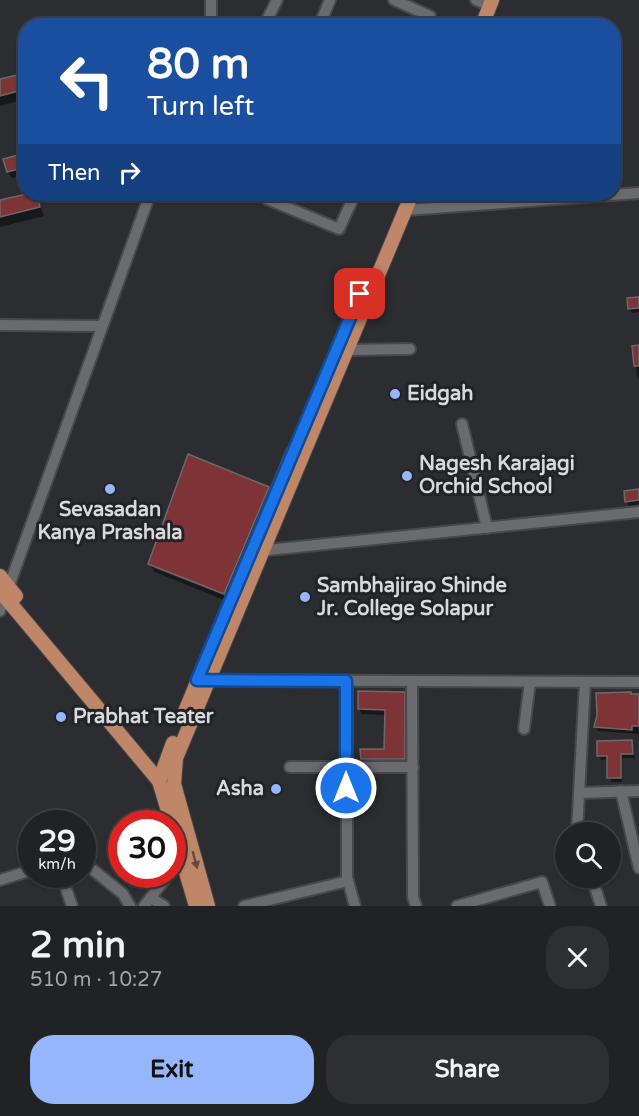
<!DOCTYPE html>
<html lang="en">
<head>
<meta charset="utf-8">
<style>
	body { margin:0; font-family:"Varela Round",sans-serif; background:#2d2f31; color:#f1f3f6; height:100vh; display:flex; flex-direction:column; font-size:22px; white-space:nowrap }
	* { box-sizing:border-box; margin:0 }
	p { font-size:20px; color:#a2a4a6 }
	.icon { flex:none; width:33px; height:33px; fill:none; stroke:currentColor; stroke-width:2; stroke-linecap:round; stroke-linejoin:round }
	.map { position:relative; height:906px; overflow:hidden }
	.drawer { display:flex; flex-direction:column; background:#212224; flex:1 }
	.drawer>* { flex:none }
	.banner { position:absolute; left:18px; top:18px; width:603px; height:183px; border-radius:24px; box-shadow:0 2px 4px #0004,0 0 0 2px #3e3f41; background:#1a4fa0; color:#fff; overflow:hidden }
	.tools { position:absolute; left:555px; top:822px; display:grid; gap:12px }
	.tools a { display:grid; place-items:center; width:66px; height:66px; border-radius:50%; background:#212224; box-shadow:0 2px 4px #0004,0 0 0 2px #3e3f41; font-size:30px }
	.speed { position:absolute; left:18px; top:810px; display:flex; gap:12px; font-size:30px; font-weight:700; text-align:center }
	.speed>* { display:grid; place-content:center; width:78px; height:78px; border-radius:50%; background:#212224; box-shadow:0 2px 4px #0004,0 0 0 2px #3e3f41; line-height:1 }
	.speed small { font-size:15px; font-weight:400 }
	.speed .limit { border:9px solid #d22; background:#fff; color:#111 }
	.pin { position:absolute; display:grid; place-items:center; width:51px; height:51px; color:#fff; margin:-26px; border-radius:12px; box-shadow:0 3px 9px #0006 }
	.me { position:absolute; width:66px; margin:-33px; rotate:0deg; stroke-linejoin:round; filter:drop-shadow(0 0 4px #0008) }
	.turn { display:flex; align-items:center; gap:21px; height:126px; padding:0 30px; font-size:27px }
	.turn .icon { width:78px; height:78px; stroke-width:2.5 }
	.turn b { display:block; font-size:42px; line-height:51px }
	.then { display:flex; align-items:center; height:57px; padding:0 30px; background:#0003; gap:12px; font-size:22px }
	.round { display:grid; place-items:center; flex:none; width:63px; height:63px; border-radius:24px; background:#2d2f31 }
	.headline { display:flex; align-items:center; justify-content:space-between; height:102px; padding:0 30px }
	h1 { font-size:36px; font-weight:800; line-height:45px }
	.cta { display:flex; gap:12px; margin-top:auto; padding:12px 30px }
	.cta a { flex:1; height:69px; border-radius:24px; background:#95b6fd; color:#111; font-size:24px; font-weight:800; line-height:69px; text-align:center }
	.cta a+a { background:#2d2f31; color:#f1f3f6 }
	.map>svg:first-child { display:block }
</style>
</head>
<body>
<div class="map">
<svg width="639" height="906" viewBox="0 0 639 906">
	<rect width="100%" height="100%" fill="#2c2d30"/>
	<!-- shadow -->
	<g fill="#0007" fill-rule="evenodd">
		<polygon points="26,74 26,99 0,106 0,81"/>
		<polygon points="26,155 26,175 12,178 8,172"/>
		<polygon points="36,194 44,216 0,227 0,202"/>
		<polygon points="639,298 639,312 632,313 629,309"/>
		<polygon points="634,347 639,347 639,380 637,376"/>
		<path d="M268 488 273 497 229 602 155 572 149 563ZM154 565 232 595 231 598 154 568Z"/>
		<polygon points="639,491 639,504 629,506 627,502"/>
		<polygon points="404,694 407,699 407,764 365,764 362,759 386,750 386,715 362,714 359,709"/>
		<polygon points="639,695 639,734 598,731 596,727"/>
		<polygon points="632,742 635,758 622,758 622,782 611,782 608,759 601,760 599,756 599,743"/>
	</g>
	<!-- building -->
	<g fill="#7e3437" stroke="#6e6969" stroke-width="1.5">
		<polygon points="26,73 26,89 0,96 0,79"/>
		<polygon points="26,153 26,167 7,172 3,159"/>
		<polygon points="27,194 37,194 40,207 0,217 0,200"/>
		<polygon points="639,297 639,308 628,309 627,298"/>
		<polygon points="639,345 639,366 634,366 632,346"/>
		<polygon points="188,454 269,487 224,594 148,564"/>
		<polygon points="639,489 639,500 625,502 624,491"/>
		<polygon points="358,691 405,692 405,759 361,759 360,749 384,749 385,710 358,709"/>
		<polygon points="631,692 631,694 639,694 639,726 632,726 632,730 594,727 597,715 596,693"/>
		<polygon points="632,740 633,754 621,754 621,778 607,778 607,756 597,756 597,741"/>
	</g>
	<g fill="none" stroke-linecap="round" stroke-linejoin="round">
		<!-- minor casing -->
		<g stroke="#47484b" stroke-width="14">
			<g id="minor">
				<polyline points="394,0 430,16 426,26"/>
				<polyline points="476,0 490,6"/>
				<polyline points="211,26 211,0"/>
				<polyline points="264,26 277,0"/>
				<polyline points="319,26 330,0"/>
				<polyline points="267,199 339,229 355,194"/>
				<polyline points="406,210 639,193"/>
				<polyline points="0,325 101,326"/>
				<polyline points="346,350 410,349"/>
				<polyline points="462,424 487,528"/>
				<polyline points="258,551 639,512"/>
				<polyline points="0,611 150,194"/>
				<polyline points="204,680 639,682"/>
				<polyline points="347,681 347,877 355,906"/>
				<polyline points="412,681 413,897 416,906"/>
				<polyline points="524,729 530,682"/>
				<polyline points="290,767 413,767"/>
				<polyline points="621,791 639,868"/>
				<polyline points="579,793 639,791"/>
				<polyline points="577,832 585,682"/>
				<polyline points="82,861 123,894 130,906"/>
				<polyline points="172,868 176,845"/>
				<polyline points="61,874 72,906"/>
				<polyline points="592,878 601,906"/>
				<polyline points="0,880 32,870"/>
				<polyline points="151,898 164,906"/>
				<polyline points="144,906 169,874"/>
				<polyline points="244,906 348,881"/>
				<polyline points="457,906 542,882 550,906"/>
			</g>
		</g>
		<!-- major casing -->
		<g stroke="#47484b" stroke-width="16">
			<g id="major">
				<polyline points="482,26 492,0"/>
				<polyline points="0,576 16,596"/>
				<polyline points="0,591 159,781 172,824"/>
				<polyline points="184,714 293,452"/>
				<polyline points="159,781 173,743"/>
				<polyline points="172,825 196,906"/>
				<polyline points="208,906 174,784 176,758 412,194"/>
			</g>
		</g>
		<!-- minor -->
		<use href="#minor" stroke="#6a6b6f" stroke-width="10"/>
		<!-- major -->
		<use href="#major" stroke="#bf8668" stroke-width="14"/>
	</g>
	<!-- one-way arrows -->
	<defs><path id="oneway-solid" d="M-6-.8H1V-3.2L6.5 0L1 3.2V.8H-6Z" transform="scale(1.5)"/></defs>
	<use fill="#614b40" href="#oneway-solid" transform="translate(195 860) rotate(75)"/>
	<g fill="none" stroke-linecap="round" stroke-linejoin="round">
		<!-- route casing -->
		<g stroke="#114b97" stroke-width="15">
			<polyline id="route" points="346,788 346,681 197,680 360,294"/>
		</g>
		<!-- route -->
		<use href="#route" stroke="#1a73e8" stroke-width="10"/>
	</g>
	<!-- markers -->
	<g fill="#95b6fd" stroke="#222326" stroke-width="2">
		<circle cx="395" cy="394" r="6"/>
		<circle cx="407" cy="476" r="6"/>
		<circle cx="110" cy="489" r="6"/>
		<circle cx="305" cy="597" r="6"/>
		<circle cx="61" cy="717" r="6"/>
		<circle cx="276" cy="789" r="6"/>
	</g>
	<g text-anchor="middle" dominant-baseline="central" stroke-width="6" stroke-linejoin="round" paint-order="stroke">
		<!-- poi labels -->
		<g font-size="20" font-weight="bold" fill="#d8d9db" stroke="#222326" text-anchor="start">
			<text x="407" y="394">Eidgah</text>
			<text x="419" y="464">Nagesh Karajagi<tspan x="419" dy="23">Orchid School</tspan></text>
			<text x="110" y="510" text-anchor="middle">Sevasadan<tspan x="110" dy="23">Kanya Prashala</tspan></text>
			<text x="317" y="586">Sambhajirao Shinde<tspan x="317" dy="23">Jr. College Solapur</tspan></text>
			<text x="73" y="717">Prabhat Teater</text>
			<text x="264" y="789" text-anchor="end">Asha</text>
		</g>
	</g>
</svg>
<div class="tools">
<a><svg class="icon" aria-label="search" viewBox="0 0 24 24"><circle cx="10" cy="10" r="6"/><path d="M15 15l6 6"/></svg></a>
</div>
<div class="speed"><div>29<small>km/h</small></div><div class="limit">30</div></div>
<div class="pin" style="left:360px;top:294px;background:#d93025"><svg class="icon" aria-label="arrive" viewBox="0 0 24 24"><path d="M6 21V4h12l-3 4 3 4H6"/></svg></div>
<svg class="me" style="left:346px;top:788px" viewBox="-20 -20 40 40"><circle r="17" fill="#1a73e8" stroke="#fff" stroke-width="3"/><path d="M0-11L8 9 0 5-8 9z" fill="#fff"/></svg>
<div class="banner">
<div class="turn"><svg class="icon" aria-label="left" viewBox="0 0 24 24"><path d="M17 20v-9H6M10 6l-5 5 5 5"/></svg><div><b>80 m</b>Turn left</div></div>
<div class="then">Then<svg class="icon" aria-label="right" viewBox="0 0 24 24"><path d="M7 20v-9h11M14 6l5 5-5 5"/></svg></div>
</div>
</div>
<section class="drawer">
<div class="headline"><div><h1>2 min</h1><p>510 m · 10:27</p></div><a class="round"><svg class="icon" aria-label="close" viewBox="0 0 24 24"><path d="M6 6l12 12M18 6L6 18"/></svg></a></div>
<div class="cta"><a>Exit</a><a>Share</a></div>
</section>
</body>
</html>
